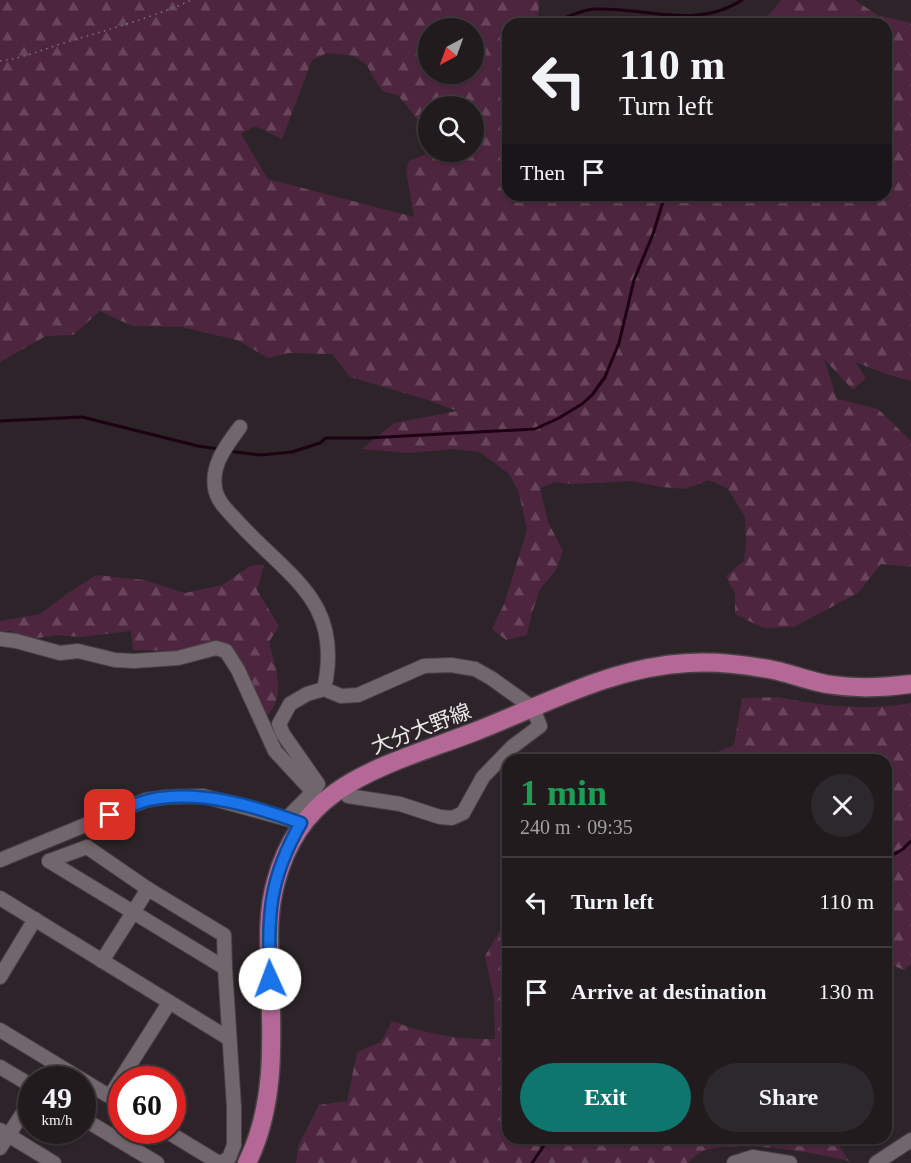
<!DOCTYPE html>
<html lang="en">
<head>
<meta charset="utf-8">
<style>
	body { margin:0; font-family:"Times New Roman","Noto Sans JP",serif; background:#2d282b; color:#f1f3f6; height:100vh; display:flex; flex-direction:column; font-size:22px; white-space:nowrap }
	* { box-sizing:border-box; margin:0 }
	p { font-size:20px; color:#a2a1a4 }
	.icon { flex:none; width:33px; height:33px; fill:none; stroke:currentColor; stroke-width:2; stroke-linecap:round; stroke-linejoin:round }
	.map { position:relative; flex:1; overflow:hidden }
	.side { position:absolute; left:502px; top:754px; width:390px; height:390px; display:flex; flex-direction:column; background:#211b1e; border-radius:18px; box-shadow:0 2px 4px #0004,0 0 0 2px #3e393c }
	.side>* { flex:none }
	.guide { position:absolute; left:502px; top:18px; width:390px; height:183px; border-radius:18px; box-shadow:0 2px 4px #0004,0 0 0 2px #3e393c; background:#211b1e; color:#f1f3f6; overflow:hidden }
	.needle { width:39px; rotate:221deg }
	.tools { position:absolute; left:418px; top:18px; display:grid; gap:12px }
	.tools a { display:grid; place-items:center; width:66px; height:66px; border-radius:50%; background:#211b1e; box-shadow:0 2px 4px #0004,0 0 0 2px #3e393c; font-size:30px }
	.speed { position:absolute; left:18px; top:1066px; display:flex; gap:12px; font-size:30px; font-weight:700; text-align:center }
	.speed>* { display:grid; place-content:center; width:78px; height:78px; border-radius:50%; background:#211b1e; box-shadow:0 2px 4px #0004,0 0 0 2px #3e393c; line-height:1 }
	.speed small { font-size:15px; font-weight:400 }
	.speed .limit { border:9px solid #d22; background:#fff; color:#111 }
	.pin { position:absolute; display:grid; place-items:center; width:51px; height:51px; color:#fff; margin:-26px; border-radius:12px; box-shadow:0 3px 9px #0006 }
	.me { position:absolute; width:66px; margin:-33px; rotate:358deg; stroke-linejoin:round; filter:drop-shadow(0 0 4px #0008) }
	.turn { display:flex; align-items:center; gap:21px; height:126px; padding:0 18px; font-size:27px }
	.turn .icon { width:78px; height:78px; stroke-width:2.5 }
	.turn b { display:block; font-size:42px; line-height:51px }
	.then { display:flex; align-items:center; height:57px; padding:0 18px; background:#0003; gap:12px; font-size:22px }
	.round { display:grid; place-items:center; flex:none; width:63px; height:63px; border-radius:32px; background:#2d282b }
	.head { display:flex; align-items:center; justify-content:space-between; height:102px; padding:0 18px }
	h1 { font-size:36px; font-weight:600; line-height:45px; color:#1e9e55 }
	.action { display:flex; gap:12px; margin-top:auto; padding:12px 18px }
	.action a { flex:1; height:69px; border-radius:36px; background:#0f766e; color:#fff; font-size:24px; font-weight:600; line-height:69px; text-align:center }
	.action a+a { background:#2d282b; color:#f1f3f6 }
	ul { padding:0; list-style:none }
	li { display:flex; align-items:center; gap:18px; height:90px; padding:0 18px; border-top:2px solid #3e393c }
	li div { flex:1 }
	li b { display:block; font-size:22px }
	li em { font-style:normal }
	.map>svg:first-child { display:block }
</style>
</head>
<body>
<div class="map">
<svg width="911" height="1163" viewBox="0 0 911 1163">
	<defs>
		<pattern id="forest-firs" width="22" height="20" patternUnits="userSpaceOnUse" patternTransform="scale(1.5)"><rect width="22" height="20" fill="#4e253e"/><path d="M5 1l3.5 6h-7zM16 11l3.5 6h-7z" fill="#68455a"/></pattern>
	</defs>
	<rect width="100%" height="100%" fill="#2c2428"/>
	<!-- forest -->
	<g fill="url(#forest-firs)" fill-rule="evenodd">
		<path d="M0 0H539L538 24H508V195H886V24H755L768 16 781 0H855L877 15 911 23V381L889 375 855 362 866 378 853 390 824 359 837 399 878 409 911 441V567L881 564 858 593 794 627 763 628 735 614V594L726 576 744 561 746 543 745 517 728 489 709 480 685 489 661 487 632 481 572 484 555 482 540 488 548 522 563 551 556 570 540 589 532 613 527 635 506 640 492 629 504 604 527 530 519 493 509 474 480 452 453 449 411 453 362 449 394 423 457 411 428 400 350 377 332 354 288 353 268 358 237 340 181 327 132 326 100 311 73 335 46 336 0 362ZM429 28H474V74H429ZM327 53 354 56 367 65 374 79 384 92 398 95 417 119 426 135V154L409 161 406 171 414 217 268 179 241 134 255 126 282 139 312 60ZM429 106H474V152H429Z"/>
		<path d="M264 565 257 590 279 626 269 642C275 666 287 696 267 716L249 683 243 663 225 644 212 642 178 651 133 650 131 631 80 637 57 635 32 639 10 631H0V621L40 614 68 593 96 575 144 580 185 593 222 585 250 566Z"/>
		<path d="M778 697C822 706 866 711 911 703V964L904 970 887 963 886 760H698L734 745 742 698Z"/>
		<path d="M508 897V1138L835 1139 849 1161C810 1152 745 1140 706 1150 699 1152 692 1159 687 1163H296L298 1146 319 1105 347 1101 357 1052 381 1042 392 1021C426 1034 459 1040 495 1039L494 998 485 956 502 927Z"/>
	</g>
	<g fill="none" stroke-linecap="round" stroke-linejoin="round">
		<!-- stream -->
		<g stroke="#1e0013" stroke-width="3">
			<path d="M555 24 559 20C570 16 584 9 595 9 644 7 697 30 742 0"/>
			<polyline points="0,421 82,417 198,446 219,449"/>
			<polyline points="228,451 261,455 292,452 320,443 326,438 368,438 535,429 559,418 582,404 592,395 605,377 619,343 634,280 653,234 665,195"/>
			<polyline points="886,859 903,849 911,841"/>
			<polyline points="532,1163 549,1138"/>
		</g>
		<!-- minor casing -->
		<g stroke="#494145" stroke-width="16">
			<g id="minor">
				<path d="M240 427C227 445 211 464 215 488 217 502 229 512 238 522 288 577 344 601 324 689"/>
				<polyline points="0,639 16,641 60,653 78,651 115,660 134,661 178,658 216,648 226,651 238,670 275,751 313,792 287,818"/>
				<polyline points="313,792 318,784 283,734 279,724 290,704 307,694 324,689 341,696 358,695 424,666 451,665 475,669 491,678 533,708 540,726 512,747 483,777 463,813 452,818 440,817 400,804 348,796 343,788"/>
				<polyline points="0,860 146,800 167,797 203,796 294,821"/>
				<polyline points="49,861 225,968 234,1107 234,1145 229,1158 220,1163"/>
				<polyline points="49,861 87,847 148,889 224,935 225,968"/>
				<polyline points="0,898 228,1038"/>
				<polyline points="102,961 148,889"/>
				<polyline points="0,977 35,919"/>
				<polyline points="0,1030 122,1104"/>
				<polyline points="0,1067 32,1086"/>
				<polyline points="110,1096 169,1003"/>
				<polyline points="82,1118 157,1163"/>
				<polyline points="0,1130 54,1163"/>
				<polyline points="166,1131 219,1163"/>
				<polyline points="0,1148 32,1099"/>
				<polyline points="734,1163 753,1157 790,1163"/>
				<polyline points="876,1163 911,1140"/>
			</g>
		</g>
		<!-- major casing -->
		<g stroke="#494145" stroke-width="21">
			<path id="major" d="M247 1163C276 1105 272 1039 270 976 269 943 267 913 276 881 286 844 304 815 336 792 374 765 430 749 474 732 544 705 611 667 688 663 717 661 749 665 778 671 794 675 810 681 826 684 856 689 881 688 911 684"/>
		</g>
		<!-- path -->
		<path stroke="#7b7377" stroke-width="1.5" stroke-dasharray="1.5 4.5" stroke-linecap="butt" d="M0 61C24 58 44 49 67 42 110 29 151 18 192 0"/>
		<!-- minor -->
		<use href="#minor" stroke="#70666b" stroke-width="14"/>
		<!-- major -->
		<use href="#major" stroke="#b46896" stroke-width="18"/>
	</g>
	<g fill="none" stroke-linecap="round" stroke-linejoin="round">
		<!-- route casing -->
		<g stroke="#114b97" stroke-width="15">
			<path id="route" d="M110 815C123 810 136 803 149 800 199 789 254 806 301 823 268 880 268 915 270 979"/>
		</g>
		<!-- route -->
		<use href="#route" stroke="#1a73e8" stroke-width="10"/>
	</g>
	<g text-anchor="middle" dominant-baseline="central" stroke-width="4.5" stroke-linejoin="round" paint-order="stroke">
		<!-- street labels -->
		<g font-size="21" fill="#ede7ea" stroke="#2c2428">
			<text transform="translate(421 729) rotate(-21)">大分大野線</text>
		</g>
	</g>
</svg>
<div class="tools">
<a><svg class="needle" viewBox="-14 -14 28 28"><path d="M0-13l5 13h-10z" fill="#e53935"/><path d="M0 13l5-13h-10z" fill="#a2a1a4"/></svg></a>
<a><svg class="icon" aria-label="search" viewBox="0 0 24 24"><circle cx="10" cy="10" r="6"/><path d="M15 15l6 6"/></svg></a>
</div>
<div class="speed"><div>49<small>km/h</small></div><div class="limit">60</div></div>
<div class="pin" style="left:110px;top:815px;background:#d93025"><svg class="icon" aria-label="arrive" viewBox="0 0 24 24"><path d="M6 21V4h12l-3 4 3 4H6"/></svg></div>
<svg class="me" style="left:270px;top:979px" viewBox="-20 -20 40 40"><circle r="19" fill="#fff"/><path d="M0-13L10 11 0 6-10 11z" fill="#1a73e8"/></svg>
<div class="guide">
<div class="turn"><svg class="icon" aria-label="left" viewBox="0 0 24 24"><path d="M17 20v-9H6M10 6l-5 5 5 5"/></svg><div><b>110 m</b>Turn left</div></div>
<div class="then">Then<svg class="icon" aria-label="arrive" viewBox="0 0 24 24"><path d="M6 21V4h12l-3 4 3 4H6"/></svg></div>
</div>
<section class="side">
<div class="head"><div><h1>1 min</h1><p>240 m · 09:35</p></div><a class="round"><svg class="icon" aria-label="close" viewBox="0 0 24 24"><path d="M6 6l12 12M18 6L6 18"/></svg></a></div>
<ul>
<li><svg class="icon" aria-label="left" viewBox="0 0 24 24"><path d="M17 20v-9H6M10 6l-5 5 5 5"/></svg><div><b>Turn left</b></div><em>110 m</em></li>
<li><svg class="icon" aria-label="arrive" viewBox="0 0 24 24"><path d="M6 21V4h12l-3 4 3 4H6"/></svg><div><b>Arrive at destination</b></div><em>130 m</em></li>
</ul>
<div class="action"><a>Exit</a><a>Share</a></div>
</section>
</div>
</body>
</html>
